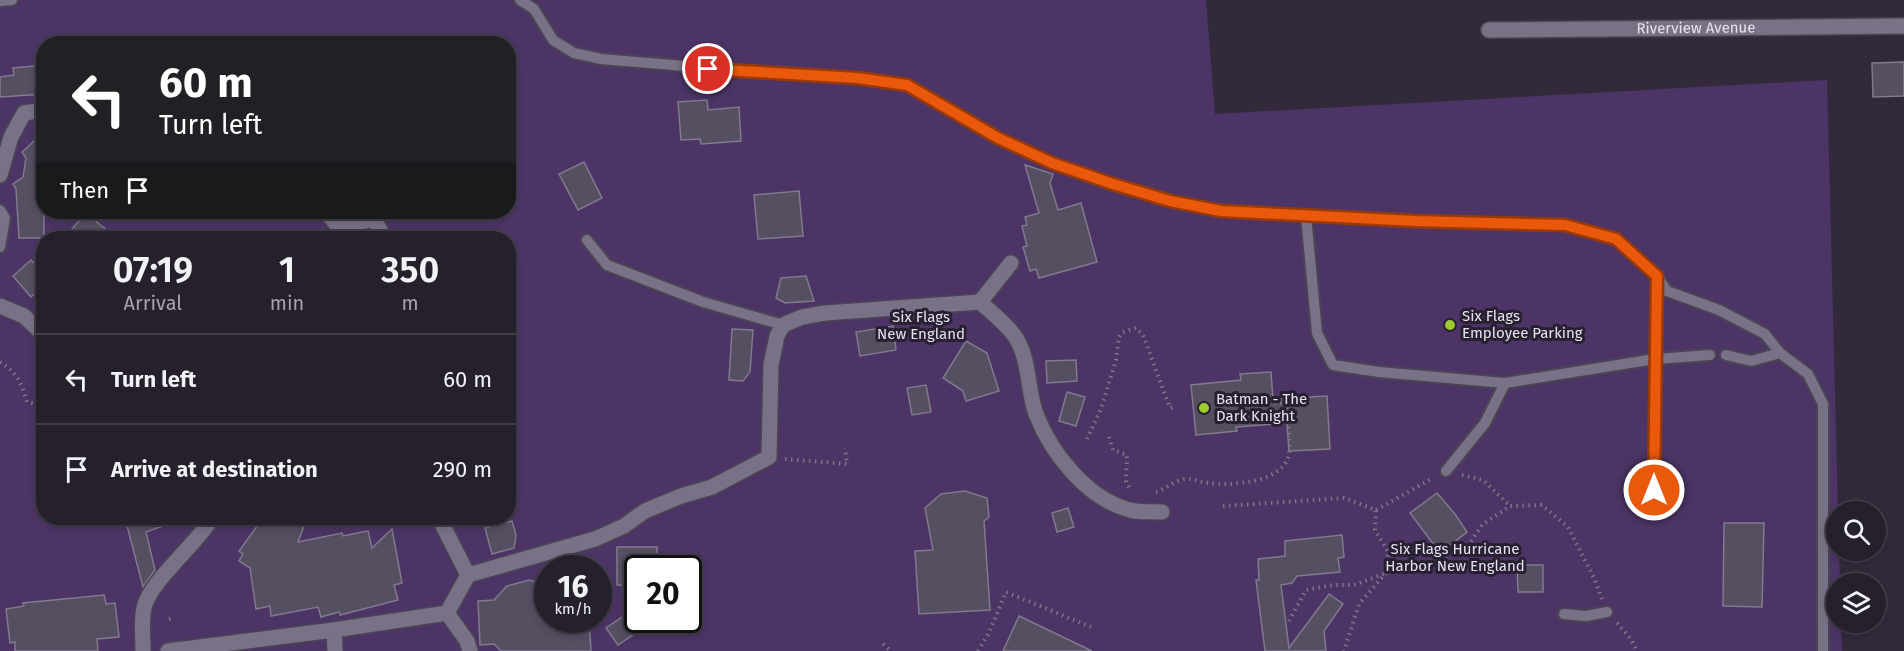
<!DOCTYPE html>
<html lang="en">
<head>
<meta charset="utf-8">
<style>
	body { margin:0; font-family:"Fira Sans",sans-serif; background:#322d38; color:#f1f3f6; height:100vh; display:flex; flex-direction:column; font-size:22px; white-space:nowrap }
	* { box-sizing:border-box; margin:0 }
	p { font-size:20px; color:#a4a3a9 }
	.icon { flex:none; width:33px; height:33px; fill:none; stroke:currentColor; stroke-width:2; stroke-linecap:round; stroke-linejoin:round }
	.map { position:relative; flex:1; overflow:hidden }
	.details { position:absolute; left:36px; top:231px; width:480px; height:294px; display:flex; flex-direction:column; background:#26202c; border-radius:24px; box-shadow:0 3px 9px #0003,0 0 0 2px #423e48 }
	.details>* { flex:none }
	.top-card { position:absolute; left:36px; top:36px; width:480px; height:183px; border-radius:24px; box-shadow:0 3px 9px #0003,0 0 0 2px #423e48; background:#202124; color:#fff; overflow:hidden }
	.buttons { position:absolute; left:1826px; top:501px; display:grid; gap:12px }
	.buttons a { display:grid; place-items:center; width:60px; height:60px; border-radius:50%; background:#26202c; box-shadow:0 3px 9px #0003,0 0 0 2px #423e48; font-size:30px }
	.speed { position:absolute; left:534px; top:555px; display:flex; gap:12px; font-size:30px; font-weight:700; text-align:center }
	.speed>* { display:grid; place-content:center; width:78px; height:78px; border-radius:50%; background:#26202c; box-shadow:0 3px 9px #0003,0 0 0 2px #423e48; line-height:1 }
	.speed small { font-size:15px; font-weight:400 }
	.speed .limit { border:3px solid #111; border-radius:9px; background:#fff; color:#111 }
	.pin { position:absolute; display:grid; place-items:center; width:51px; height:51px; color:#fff; margin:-26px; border:3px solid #fff; border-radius:50%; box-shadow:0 2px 6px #0007 }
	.me { position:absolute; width:66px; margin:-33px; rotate:0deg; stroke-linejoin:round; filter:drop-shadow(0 0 4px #0008) }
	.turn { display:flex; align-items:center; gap:21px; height:126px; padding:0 24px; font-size:27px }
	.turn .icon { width:78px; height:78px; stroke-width:2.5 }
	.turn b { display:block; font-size:42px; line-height:51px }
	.then { display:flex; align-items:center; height:57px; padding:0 24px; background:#0003; gap:12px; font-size:22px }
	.eta { display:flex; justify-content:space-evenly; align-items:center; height:102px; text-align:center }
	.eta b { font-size:36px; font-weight:600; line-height:42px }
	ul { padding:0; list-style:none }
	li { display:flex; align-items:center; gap:18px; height:90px; padding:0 24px; border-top:2px solid #423e48 }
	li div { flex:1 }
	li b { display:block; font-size:22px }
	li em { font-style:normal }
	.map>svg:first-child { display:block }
</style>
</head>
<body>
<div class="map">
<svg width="1904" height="651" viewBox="0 0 1904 651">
	<rect width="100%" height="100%" fill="#322a3b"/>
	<!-- green -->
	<path fill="#4c3566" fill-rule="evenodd" d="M0 0H1206L1215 114 1827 80 1838 511 1836 512V550L1839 551 1840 583 1836 584V622L1841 623 1842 651H0ZM44 44H508V212H44ZM44 238H508V518H44ZM548 568H598V620H548ZM638 568H688V620H638Z"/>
	<!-- building -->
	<g fill="#564e61" stroke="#81798d" stroke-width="1.5">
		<polygon points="1904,62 1904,96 1873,97 1872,63"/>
		<polygon points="44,65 44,94 0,97 0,77 14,75 13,68"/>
		<polygon points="707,100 708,110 739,107 741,141 701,144 700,139 681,140 678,102"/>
		<polygon points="44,132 44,238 19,238 16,189 13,184 23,177 26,158 22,152"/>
		<polygon points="584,162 602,198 578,210 559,174"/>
		<polygon points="1025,165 1053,174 1050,183 1058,210 1081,203 1097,262 1039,278 1036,269 1030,271 1023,247 1027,246 1022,226 1027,225 1025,217 1039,213"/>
		<polygon points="799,191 803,236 758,239 754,195"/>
		<polygon points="86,213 116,238 64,238"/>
		<polygon points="31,260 44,274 44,286 31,297 13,276"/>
		<polygon points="806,276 814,301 785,303 776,298 781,278"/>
		<polygon points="893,326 896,350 860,356 856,332"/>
		<polygon points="732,329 753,330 750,372 743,381 729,380"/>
		<polygon points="966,341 987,353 999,391 966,401 963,391 943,378"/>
		<polygon points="1076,360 1077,381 1047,383 1046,361"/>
		<polygon points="1271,372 1273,399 1327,396 1330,449 1289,451 1287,423 1236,427 1237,431 1196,435 1191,385 1241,380 1240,374"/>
		<polygon points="926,385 931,412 912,415 907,388"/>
		<polygon points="1067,392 1085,397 1076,426 1059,421"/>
		<polygon points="965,491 987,498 989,517 984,521 990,610 919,614 915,551 933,550 925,508 941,494"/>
		<polygon points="1437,493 1455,514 1467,532 1440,553 1410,513"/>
		<polygon points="1068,508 1074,527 1057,532 1052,513"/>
		<polygon points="125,518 180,518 180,520 146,532 155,570 143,587"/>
		<polygon points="263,518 307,518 298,542 342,533 343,536 368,531 372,548 392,529 402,583 394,585 398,600 340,615 339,612 321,617 318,607 271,616 270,606 256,609 250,568 239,561 243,554 239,551"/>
		<polygon points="512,521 516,535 514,548 492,554 485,528"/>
		<polygon points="1724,523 1764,523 1762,607 1723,606"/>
		<polygon points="1342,535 1344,557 1338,558 1340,572 1297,576 1292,583 1281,585 1289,648 1329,594 1343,604 1324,631 1326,651 1265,651 1256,580 1259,580 1258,559 1285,556 1285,541"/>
		<polygon points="617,547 657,547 657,568 638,568 638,585 617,585"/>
		<polygon points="1517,565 1543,565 1543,592 1518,592"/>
		<polygon points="529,580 548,585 548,620 589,620 591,651 501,651 494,644 480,645 478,601 494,600 507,586"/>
		<polygon points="104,595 106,604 115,603 119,637 97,639 98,651 15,651 15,642 10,643 6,609 24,606 23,603"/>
		<polygon points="625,615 637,632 618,645 606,628"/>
		<polygon points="1019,616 1092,651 1003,651"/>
	</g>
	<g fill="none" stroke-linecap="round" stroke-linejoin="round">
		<!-- service casing -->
		<g stroke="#4b4553" stroke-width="14">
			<g id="service">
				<polyline points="520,0 534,9 553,40 574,53 601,59 708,68 857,78 907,85 998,138 1052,163 1113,185 1170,201 1221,211 1415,221 1565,225 1616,239 1657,276 1655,359 1710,355"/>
				<polyline points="0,1 12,0"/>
				<polyline points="0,210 5,218 0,247"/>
				<polyline points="1306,216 1317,333 1333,365 1379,372 1505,383 1655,359 1654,491"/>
				<polyline points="587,240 607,265 703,302 783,325"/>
				<polyline points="1657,276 1667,291 1719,310 1765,334 1780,353"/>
				<polyline points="1726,355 1751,361 1780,353 1808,374 1823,404 1823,651"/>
				<polyline points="1446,471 1485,423 1505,383"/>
				<polyline points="1564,614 1586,616 1607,612"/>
			</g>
		</g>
		<!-- pedestrian casing -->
		<g stroke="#4b4553" stroke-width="18">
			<g id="pedestrian">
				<polyline points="0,175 11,137 24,113 44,110"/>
				<polyline points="326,212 339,227 374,219 384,238"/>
				<polyline points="980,302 1011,263"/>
				<polyline points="0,306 24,316 44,335"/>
				<polyline points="439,518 468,575"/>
				<polyline points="447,613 467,641 470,651"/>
				<polyline points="334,630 335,651"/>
				<path d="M143 651C143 637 141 621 144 608 149 582 197 544 212 518"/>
				<path d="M168 651 334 630 447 613 468 575 595 539 624 526 645 511 681 496 712 487 769 457 771 365 777 336 783 325 802 317 825 313 980 302C992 313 1007 324 1016 338 1030 361 1027 389 1036 414 1051 453 1087 499 1130 510 1140 513 1151 511 1162 512"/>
			</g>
		</g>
		<!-- minor casing -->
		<g stroke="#4b4553" stroke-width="18">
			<g id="minor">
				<path id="s1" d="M1489 30 1904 26"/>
			</g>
		</g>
		<!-- path -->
		<g stroke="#7d7785" stroke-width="4" stroke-dasharray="1.5 4.5" stroke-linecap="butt">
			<path d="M0 362C18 373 21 383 27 402L44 406"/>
			<polyline points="1109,437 1113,450 1127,455 1126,482 1131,490"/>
			<polyline points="1087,439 1101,409 1116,360 1119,337 1123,332 1136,328 1143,335 1170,408 1174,407"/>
			<polyline points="785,459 847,464 845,448"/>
			<polyline points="1462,475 1483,480 1510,506"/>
			<path d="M1156 492C1165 489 1175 480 1185 479 1194 478 1199 482 1208 483 1231 486 1284 483 1289 454 1291 438 1287 419 1286 403H1273"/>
			<polyline points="1223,506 1344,498 1376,510 1375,530 1388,552 1386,573 1359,604 1344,651"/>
			<polyline points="1376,510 1433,478"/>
			<polyline points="169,619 175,618"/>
			<polyline points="1289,621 1306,590 1333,585 1354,585 1386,573 1438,561 1470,543 1482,525 1510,506 1542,505 1568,527 1594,578 1602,599"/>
			<polyline points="1617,623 1631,639 1637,651"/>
			<polyline points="883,644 891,651"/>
			<polyline points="978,651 989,633 1006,592 1091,627"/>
		</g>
		<!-- service -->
		<use href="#service" stroke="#797185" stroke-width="10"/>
		<!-- pedestrian -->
		<use href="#pedestrian" stroke="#797185" stroke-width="15"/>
		<!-- minor -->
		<use href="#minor" stroke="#797185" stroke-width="15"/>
	</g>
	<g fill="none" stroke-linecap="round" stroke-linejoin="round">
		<!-- route casing -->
		<g stroke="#983908" stroke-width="15">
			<polyline id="route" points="708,69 857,78 907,85 998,138 1052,163 1113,184 1170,201 1221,211 1415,221 1565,225 1616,239 1657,276 1654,490"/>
		</g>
		<!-- route -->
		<use href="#route" stroke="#ea580c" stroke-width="10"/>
	</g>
	<!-- markers -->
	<g fill="#9fca2e" stroke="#282031" stroke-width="2">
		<circle cx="1450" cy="325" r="6"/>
		<circle cx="1204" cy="408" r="6"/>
	</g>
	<g text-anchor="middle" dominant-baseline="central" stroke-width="6" stroke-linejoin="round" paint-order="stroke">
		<!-- street labels -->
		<g font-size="15" fill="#e7e3ee" stroke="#282031">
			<text stroke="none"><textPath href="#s1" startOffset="207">Riverview Avenue</textPath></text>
		</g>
		<!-- poi labels -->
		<g font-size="15" fill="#e7e3ee" stroke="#282031" text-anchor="start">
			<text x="1462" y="316">Six Flags<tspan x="1462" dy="17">Employee Parking</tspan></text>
			<text x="1216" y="399">Batman - The<tspan x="1216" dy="17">Dark Knight</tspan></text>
		</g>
		<!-- park labels -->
		<g font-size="15" fill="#e7dff2" stroke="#282031">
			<text x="921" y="317">Six Flags<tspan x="921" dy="17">New England</tspan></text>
			<text x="1455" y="549">Six Flags Hurricane<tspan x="1455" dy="17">Harbor New England</tspan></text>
		</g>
	</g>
</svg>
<div class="buttons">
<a><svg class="icon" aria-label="search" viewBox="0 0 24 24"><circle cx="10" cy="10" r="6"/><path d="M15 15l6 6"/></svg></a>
<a><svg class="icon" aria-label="layers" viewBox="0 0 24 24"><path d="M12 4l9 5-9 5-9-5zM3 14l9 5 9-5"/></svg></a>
</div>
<div class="speed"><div>16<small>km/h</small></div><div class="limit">20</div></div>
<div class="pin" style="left:708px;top:69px;background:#d93025"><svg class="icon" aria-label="arrive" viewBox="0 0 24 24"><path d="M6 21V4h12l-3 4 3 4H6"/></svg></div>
<svg class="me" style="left:1654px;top:490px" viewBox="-20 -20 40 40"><circle r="17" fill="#ea580c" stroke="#fff" stroke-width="3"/><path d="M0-11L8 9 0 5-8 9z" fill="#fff"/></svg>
<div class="top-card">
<div class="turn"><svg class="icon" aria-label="left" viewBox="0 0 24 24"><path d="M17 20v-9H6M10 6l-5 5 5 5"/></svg><div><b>60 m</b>Turn left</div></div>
<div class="then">Then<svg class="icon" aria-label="arrive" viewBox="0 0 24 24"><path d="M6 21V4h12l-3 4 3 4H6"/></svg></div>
</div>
<section class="details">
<div class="eta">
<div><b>07:19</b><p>Arrival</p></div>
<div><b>1</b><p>min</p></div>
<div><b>350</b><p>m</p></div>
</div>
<ul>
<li><svg class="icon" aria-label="left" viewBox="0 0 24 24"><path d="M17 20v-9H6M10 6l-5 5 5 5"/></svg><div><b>Turn left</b></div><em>60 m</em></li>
<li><svg class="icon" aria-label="arrive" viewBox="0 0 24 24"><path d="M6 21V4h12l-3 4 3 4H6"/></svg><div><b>Arrive at destination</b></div><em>290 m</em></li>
</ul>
</section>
</div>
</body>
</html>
